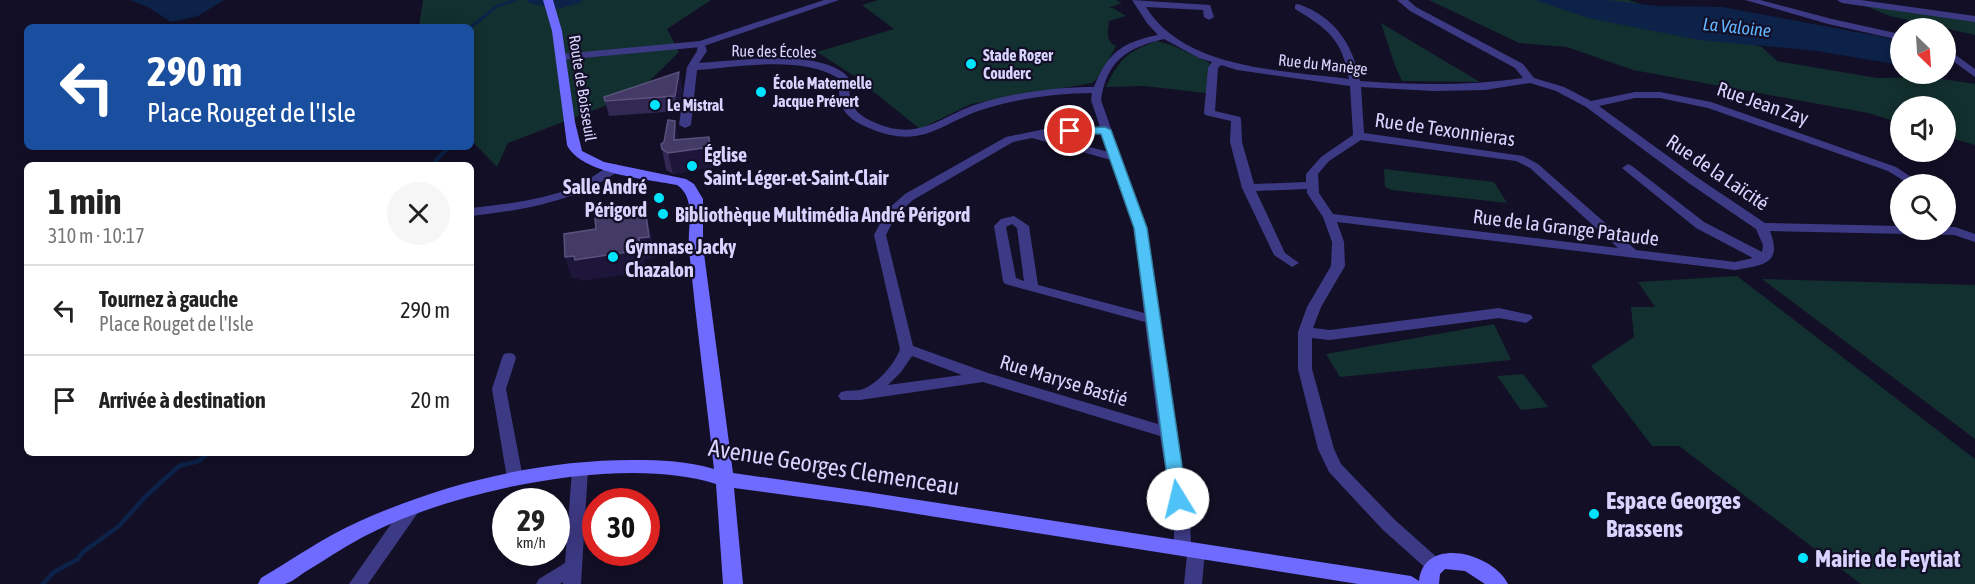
<!DOCTYPE html>
<html lang="fr">
<head>
<meta charset="utf-8">
<style>
	body { margin:0; font-family:"Asap Condensed",sans-serif; background:#f6f6f6; color:#222; height:100vh; display:flex; flex-direction:column; font-size:22px; white-space:nowrap }
	* { box-sizing:border-box; margin:0 }
	p { font-size:20px; color:#767676 }
	.icon { flex:none; width:33px; height:33px; fill:none; stroke:currentColor; stroke-width:2; stroke-linecap:round; stroke-linejoin:round }
	.map { position:relative; flex:1; overflow:hidden }
	.sheet { position:absolute; left:24px; top:162px; width:450px; height:294px; display:flex; flex-direction:column; background:#fff; border-radius:9px; box-shadow:0 3px 15px #0003 }
	.sheet>* { flex:none }
	.top-card { position:absolute; left:24px; top:24px; width:450px; height:126px; border-radius:9px; box-shadow:0 3px 15px #0003; background:#1a4fa0; color:#fff; overflow:hidden }
	.needle { width:39px; rotate:155deg }
	.controls { position:absolute; left:1890px; top:18px; display:grid; gap:12px }
	.controls a { display:grid; place-items:center; width:66px; height:66px; border-radius:50%; background:#fff; box-shadow:0 3px 15px #0003; font-size:30px }
	.speed { position:absolute; left:492px; top:488px; display:flex; gap:12px; font-size:30px; font-weight:700; text-align:center }
	.speed>* { display:grid; place-content:center; width:78px; height:78px; border-radius:50%; background:#fff; box-shadow:0 3px 15px #0003; line-height:1 }
	.speed small { font-size:15px; font-weight:400 }
	.speed .limit { border:9px solid #d22; background:#fff; color:#111 }
	.pin { position:absolute; display:grid; place-items:center; width:51px; height:51px; color:#fff; margin:-26px; border:3px solid #fff; border-radius:50%; box-shadow:0 2px 6px #0007 }
	.me { position:absolute; width:66px; margin:-33px; rotate:351deg; stroke-linejoin:round; filter:drop-shadow(0 0 4px #0008) }
	.turn { display:flex; align-items:center; gap:21px; height:126px; padding:0 24px; font-size:27px }
	.turn .icon { width:78px; height:78px; stroke-width:2.5 }
	.turn b { display:block; font-size:42px; line-height:51px }
	.round { display:grid; place-items:center; flex:none; width:63px; height:63px; border-radius:32px; background:#f6f6f6 }
	.overview { display:flex; align-items:center; justify-content:space-between; height:102px; padding:0 24px }
	h1 { font-size:36px; font-weight:700; line-height:45px }
	ul { padding:0; list-style:none }
	li { display:flex; align-items:center; gap:18px; height:90px; padding:0 24px; border-top:2px solid #e0e0e0 }
	li div { flex:1 }
	li b { display:block; font-size:22px }
	li em { font-style:normal }
	.map>svg:first-child { display:block }
</style>
</head>
<body>
<div class="map">
<svg width="1975" height="584" viewBox="0 0 1975 584">
	<rect width="100%" height="100%" fill="#130f26"/>
	<!-- green -->
	<g fill="#12302f">
		<polygon points="423,0 711,0 667,29 679,52 636,94 508,143 497,167 471,140 471,27 419,27"/>
		<path d="M878 0H1116L1122 3 1108 8H1113L1126 16 1109 21C1108 31 1105 41 1116 46L1100 76 1092 83 971 104 920 129 854 76 817 52 894 29 862 5Z"/>
		<polygon points="1429,0 1629,0 1762,47 1777,61 1877,78 1930,77 1975,84 1975,145 1946,137 1946,106 1900,106 1900,123 1868,113 1633,70 1567,47 1519,43"/>
		<polygon points="1851,0 1975,17 1975,35 1890,16"/>
		<polygon points="1381,23 1480,82 1402,81 1394,63"/>
		<path d="M1157 41 1172 45 1210 63 1206 93 1144 86 1106 87C1119 59 1128 51 1157 41Z"/>
		<polygon points="1384,169 1494,182 1507,203 1392,190 1385,187"/>
		<polygon points="1737,276 1975,459 1975,584 1861,584 1679,446 1652,446 1591,366 1634,337 1631,307 1655,307 1638,282"/>
		<polygon points="1762,279 1975,285 1975,439"/>
		<polygon points="1494,324 1511,360 1340,377 1326,354"/>
		<polygon points="1523,374 1548,407 1521,410 1497,376"/>
	</g>
	<!-- water -->
	<g fill="#0c2248">
		<polygon points="130,0 224,0 198,16 171,22 148,7"/>
		<polygon points="1535,0 1606,0 1657,6 1722,7 1889,38 1900,43 1900,65 1817,51 1699,40 1588,18"/>
	</g>
	<g fill="none" stroke-linecap="round" stroke-linejoin="round">
		<!-- stream-far2 -->
		<g stroke="#0c2248" stroke-width="3">
			<polyline points="471,27 497,6 516,0"/>
			<polyline points="442,155 449,147"/>
		</g>
		<!-- stream-far1 -->
		<polyline stroke="#0c2248" stroke-width="4" points="432,165 443,153"/>
		<!-- stream -->
		<polyline stroke="#0c2248" stroke-width="4.5" points="43,584 54,572 78,559 83,552 119,526 145,497 179,466 199,461 208,453"/>
		<!-- river -->
		<polygon fill="#0c2248" fill-rule="evenodd" points="527,0 582,0 580,3 557,9 529,3"/>
		<!-- minor -->
		<g fill="#3d3a85" fill-rule="evenodd">
			<path d="M1132 0 1210 5 1214 17 1209 20 1204 17 1203 10 1146 7C1185 70 1283 70 1349 79 1342 39 1328 29 1295 9V5L1298 4C1334 16 1353 44 1360 81 1415 85 1468 86 1523 78L1515 68 1410 11 1397 0H1408L1416 7 1523 64 1534 78 1564 87 1591 101 1635 92H1660L1711 102 1896 167 1922 184H1909L1888 171 1708 108 1660 98H1635L1599 106 1698 178 1765 223 1900 226V230H1946V227H1955L1975 234V242L1954 235 1770 231C1783 265 1762 265 1735 270L1337 222 1344 242 1345 266 1321 307 1313 328 1330 330 1499 308 1531 315 1533 318 1526 323 1499 318 1330 340 1312 338V369L1334 449 1341 464 1395 520 1441 561 1444 566 1441 571 1435 573 1429 571 1383 530 1329 472 1318 449 1298 369V332L1307 307 1331 266 1332 242 1323 217 1307 193V189L1256 191 1285 253 1299 263 1292 267 1274 255 1242 188 1230 142 1231 121 1205 115 1204 113 1208 68 1212 62 1199 58 1164 39C1127 48 1107 60 1101 100L1146 228 1175 432 1190 521 1191 545 1196 544 1202 546 1205 551 1202 584H1184L1187 555 1177 554 1174 549V521L1160 436 983 382 860 400H841L838 396 841 392C847 390 854 391 860 390 876 386 895 364 900 349L874 235 887 210 905 194 1006 137 1050 128 1100 127 1091 100 1092 93C1060 93 1022 98 991 107 942 120 925 152 869 128 842 117 839 106 838 78 802 55 738 67 697 70L691 125 685 128 679 125 687 67 697 51 698 42H704L707 51 699 63C737 61 820 48 848 77 850 103 850 112 876 123 922 143 943 113 984 102 1018 92 1059 87 1094 87 1108 52 1123 42 1158 35L1147 23ZM1221 65 1237 70 1350 86 1353 135 1321 157 1306 174V182L1254 184 1242 142 1241 119 1240 117 1215 111 1218 68ZM1530 83 1556 91 1586 107 1690 184 1756 229 1763 245 1762 252 1704 222 1632 166 1628 164 1622 168 1696 228 1753 258 1735 262 1636 250 1538 164 1523 156 1364 133 1361 87 1433 91 1485 90ZM1102 133 1108 152 1047 135 1050 134ZM1032 138 1111 160 1134 228 1144 313 1038 285 1029 226 1014 216 1001 219 994 226 1003 281 1005 284 1145 322 1158 424 988 373 913 346 886 235 896 215 913 200 1013 142ZM1361 140 1516 161 1530 168 1618 248 1333 214 1319 193 1318 174 1329 161ZM1012 224 1017 228 1024 281 1016 278 1006 227ZM912 356 962 375 888 385 901 372Z"/>
			<polygon points="1745,0 1760,0 1832,19 1900,34 1900,40 1828,24"/>
			<polygon points="1837,0 1861,0 1975,16 1975,22 1842,3"/>
			<polygon points="1946,48 1975,69 1975,77 1946,56"/>
			<path d="M616 164 622 168 620 170C575 202 524 210 471 216V208C507 204 542 200 575 187 589 181 602 168 616 164Z"/>
			<polygon points="509,353 514,354 516,358 506,389 523,478 521,482 515,484 509,482 507,478 492,389 502,358 504,354"/>
			<polygon points="580,464 586,466 588,470 581,584 563,584 563,582 560,584 536,584 539,579 565,563 572,470 574,466"/>
			<polygon points="411,502 417,504 419,509 417,514 368,584 349,584 405,504"/>
		</g>
		<!-- tertiary -->
		<polygon fill="#3d3a85" fill-rule="evenodd" points="824,0 839,0 701,47 561,60 555,57 561,54 700,41"/>
		<!-- secondary -->
		<path fill="#6f6bff" fill-rule="evenodd" d="M543 0H553L562 31 575 122 582 151 604 162 686 179 694 184 703 199V246L733 473 867 492 1411 576 1419 581C1424 535 1493 553 1508 584H1485L1465 571 1445 569 1440 574 1439 584H1358L867 506 734 488 743 584H723L716 484C624 454 456 490 371 533 348 544 327 559 305 572 299 576 292 582 285 584 278 584 266 584 258 584L261 578C293 559 326 536 360 521 445 483 540 460 633 460 662 460 687 461 714 469 706 396 696 322 689 249 687 228 697 198 677 185 647 179 581 174 567 145L552 31Z"/>
	</g>
	<!-- wall -->
	<g fill="#312854">
		<polygon points="682,87 679,111 609,116 604,97"/>
		<polygon points="709,137 714,167 673,174 666,170 662,149 664,142 679,139"/>
	</g>
	<!-- shaded-wall -->
	<g fill="#1d163a">
		<polygon points="679,72 682,87 679,111 675,96"/>
		<polygon points="675,121 679,141 709,137 714,167 673,174 668,153 674,140"/>
		<polygon points="636,211 641,232 646,215 652,236 654,258 644,260 646,272 581,281 580,278 572,279 565,257 636,217"/>
	</g>
	<!-- building -->
	<g fill="#433a66" stroke="#5a527e" stroke-width="1.5">
		<polygon points="679,72 675,96 605,101 604,97"/>
		<polygon points="668,120 675,121 674,140 709,137 710,147 668,153 662,149 661,144 664,142"/>
		<polygon points="636,211 636,217 646,215 649,237 639,238 640,250 575,260 574,256 565,257 564,234 596,229 595,218"/>
	</g>
	<!-- route -->
	<polygon fill="#4fc3f7" stroke="#337fa1" stroke-width="1.5" points="1105,127 1111,130 1147,228 1187,499 1184,503 1178,505 1172,503 1170,499 1134,228 1101,134 1070,134 1064,131 1070,128"/>
	<!-- markers -->
	<g fill="#00e5ff" stroke="#130f26" stroke-width="2">
		<circle cx="971" cy="64" r="6"/>
		<circle cx="761" cy="92" r="6"/>
		<circle cx="655" cy="105" r="6"/>
		<circle cx="692" cy="166" r="6"/>
		<circle cx="659" cy="198" r="6"/>
		<circle cx="663" cy="214" r="6"/>
		<circle cx="613" cy="257" r="6"/>
		<circle cx="1594" cy="514" r="6"/>
		<circle cx="1803" cy="558" r="6"/>
	</g>
	<g text-anchor="middle" dominant-baseline="central" stroke-width="4.5" stroke-linejoin="round" paint-order="stroke">
		<!-- far-street labels -->
		<g font-size="16" fill="#d9d4ff" stroke="#130f26">
			<text transform="translate(774 51) rotate(1)">Rue des Écoles</text>
			<text transform="translate(1323 64) rotate(6)">Rue du Manège</text>
			<text transform="translate(583 88) rotate(81)">Route de Boisseuil</text>
		</g>
		<!-- far-poi labels -->
		<g font-size="16" font-weight="bold" fill="#d9d4ff" stroke="#130f26" text-anchor="start">
			<text x="983" y="55">Stade Roger<tspan x="983" dy="18">Couderc</tspan></text>
			<text x="773" y="83">École Maternelle<tspan x="773" dy="18">Jacque Prévert</tspan></text>
			<text x="667" y="105">Le Mistral</text>
		</g>
		<!-- far-water labels -->
		<g font-size="18" font-style="italic" fill="#62b6ff" stroke="#130f26">
			<text transform="translate(1737 27) rotate(6)">La Valoine</text>
		</g>
		<!-- street labels -->
		<g font-size="20" fill="#d9d4ff" stroke="#130f26">
			<text transform="translate(1763 103) rotate(19)">Rue Jean Zay</text>
			<text transform="translate(1445 129) rotate(8)">Rue de Texonnieras</text>
			<text transform="translate(1718 172) rotate(34)">Rue de la Laïcité</text>
			<text transform="translate(1566 227) rotate(7)">Rue de la Grange Pataude</text>
			<text transform="translate(1064 380) rotate(17)">Rue Maryse Bastié</text>
		</g>
		<!-- poi labels -->
		<g font-size="20" font-weight="bold" fill="#d9d4ff" stroke="#130f26" text-anchor="start">
			<text x="704" y="154">Église<tspan x="704" dy="23">Saint-Léger-et-Saint-Clair</tspan></text>
			<text x="647" y="186" text-anchor="end">Salle André<tspan x="647" dy="23">Périgord</tspan></text>
			<text x="675" y="214">Bibliothèque Multimédia André Périgord</text>
			<text x="625" y="246">Gymnase Jacky<tspan x="625" dy="23">Chazalon</tspan></text>
		</g>
		<!-- near-street labels -->
		<g font-size="24" fill="#d9d4ff" stroke="#130f26">
			<text transform="translate(834 467) rotate(9)">Avenue Georges Clemenceau</text>
		</g>
		<!-- near-poi labels -->
		<g font-size="24" font-weight="bold" fill="#d9d4ff" stroke="#130f26" text-anchor="start">
			<text x="1606" y="500">Espace Georges<tspan x="1606" dy="28">Brassens</tspan></text>
			<text x="1815" y="558">Mairie de Feytiat</text>
		</g>
	</g>
</svg>
<div class="controls">
<a><svg class="needle" viewBox="-14 -14 28 28"><path d="M0-13l5 13h-10z" fill="#e53935"/><path d="M0 13l5-13h-10z" fill="#767676"/></svg></a>
<a><svg class="icon" aria-label="sound" viewBox="0 0 24 24"><path d="M4 9h4l5-4v14l-5-4H4zM17 9q2 3 0 6"/></svg></a>
<a><svg class="icon" aria-label="search" viewBox="0 0 24 24"><circle cx="10" cy="10" r="6"/><path d="M15 15l6 6"/></svg></a>
</div>
<div class="speed"><div>29<small>km/h</small></div><div class="limit">30</div></div>
<div class="pin" style="left:1070px;top:131px;background:#d93025"><svg class="icon" aria-label="arrive" viewBox="0 0 24 24"><path d="M6 21V4h12l-3 4 3 4H6"/></svg></div>
<svg class="me" style="left:1178px;top:499px" viewBox="-20 -20 40 40"><circle r="19" fill="#fff"/><path d="M0-13L10 11 0 6-10 11z" fill="#4fc3f7"/></svg>
<div class="top-card">
<div class="turn"><svg class="icon" aria-label="left" viewBox="0 0 24 24"><path d="M17 20v-9H6M10 6l-5 5 5 5"/></svg><div><b>290 m</b>Place Rouget de l'Isle</div></div>
</div>
<section class="sheet">
<div class="overview"><div><h1>1 min</h1><p>310 m · 10:17</p></div><a class="round"><svg class="icon" aria-label="close" viewBox="0 0 24 24"><path d="M6 6l12 12M18 6L6 18"/></svg></a></div>
<ul>
<li><svg class="icon" aria-label="left" viewBox="0 0 24 24"><path d="M17 20v-9H6M10 6l-5 5 5 5"/></svg><div><b>Tournez à gauche</b><p>Place Rouget de l'Isle</p></div><em>290 m</em></li>
<li><svg class="icon" aria-label="arrive" viewBox="0 0 24 24"><path d="M6 21V4h12l-3 4 3 4H6"/></svg><div><b>Arrivée à destination</b></div><em>20 m</em></li>
</ul>
</section>
</div>
</body>
</html>
